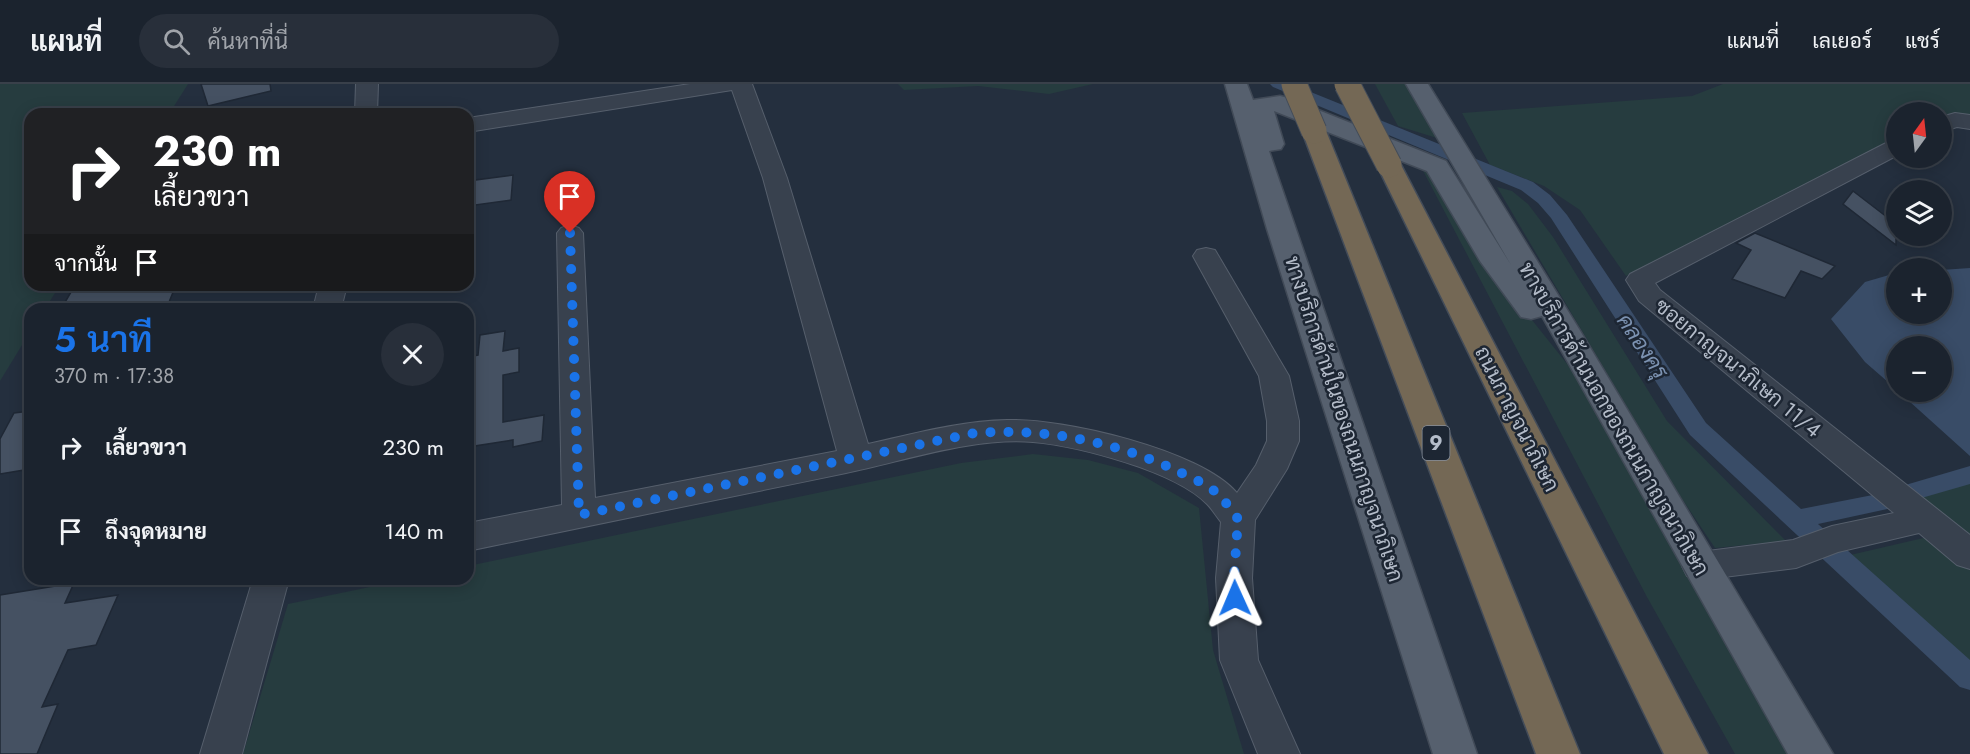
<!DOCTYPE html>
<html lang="th">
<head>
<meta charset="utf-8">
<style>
	body { margin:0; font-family:Jost,Sarabun,sans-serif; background:#282f3a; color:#f1f3f6; height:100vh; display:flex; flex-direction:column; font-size:22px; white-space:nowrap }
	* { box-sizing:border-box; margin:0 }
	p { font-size:20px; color:#a0a4aa }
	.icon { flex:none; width:33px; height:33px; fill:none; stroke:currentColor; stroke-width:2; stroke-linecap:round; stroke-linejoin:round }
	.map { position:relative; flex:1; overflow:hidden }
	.drawer { position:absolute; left:24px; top:219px; width:450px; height:282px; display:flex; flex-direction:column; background:#1b232e; border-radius:18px; box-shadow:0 3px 15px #0003,0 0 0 2px #39404a }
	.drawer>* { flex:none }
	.hud { position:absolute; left:24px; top:24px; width:450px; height:183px; border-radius:18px; box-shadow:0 3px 15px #0003,0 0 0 2px #39404a; background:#202124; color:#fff; overflow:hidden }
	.needle { width:39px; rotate:15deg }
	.controls { position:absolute; left:1886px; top:18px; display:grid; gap:12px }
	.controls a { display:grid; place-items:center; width:66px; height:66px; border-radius:50%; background:#1b232e; box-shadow:0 3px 15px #0003,0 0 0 2px #39404a; font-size:30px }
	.pin { position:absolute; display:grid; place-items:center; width:51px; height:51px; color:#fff; margin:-62px -26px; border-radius:50% 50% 50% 0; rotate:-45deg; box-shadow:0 0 6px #0007 }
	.pin .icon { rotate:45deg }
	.me { position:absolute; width:66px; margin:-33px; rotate:359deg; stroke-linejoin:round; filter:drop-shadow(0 0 4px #0008) }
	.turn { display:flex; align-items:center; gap:21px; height:126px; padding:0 30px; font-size:27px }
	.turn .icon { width:78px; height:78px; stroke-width:2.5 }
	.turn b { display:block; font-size:42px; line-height:51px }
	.then { display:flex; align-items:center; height:57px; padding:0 30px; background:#0003; gap:12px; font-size:22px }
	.round { display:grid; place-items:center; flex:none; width:63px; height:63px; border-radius:32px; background:#282f3a }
	.head { display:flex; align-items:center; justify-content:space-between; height:102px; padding:0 30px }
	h1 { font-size:36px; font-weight:600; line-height:45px; color:#1a73e8 }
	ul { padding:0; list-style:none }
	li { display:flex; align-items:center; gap:18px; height:84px; padding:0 30px }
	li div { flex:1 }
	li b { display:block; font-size:22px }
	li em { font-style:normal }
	header { display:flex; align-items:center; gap:36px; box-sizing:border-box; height:84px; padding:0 30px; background:#1b232e; border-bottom:2px solid #39404a }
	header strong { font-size:28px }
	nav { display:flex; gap:33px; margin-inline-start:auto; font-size:21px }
	.search { width:420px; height:54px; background:#282f3a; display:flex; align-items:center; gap:15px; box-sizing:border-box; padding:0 21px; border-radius:33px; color:#a0a4aa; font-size:22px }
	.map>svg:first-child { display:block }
</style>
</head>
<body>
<header>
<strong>แผนที่</strong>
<div class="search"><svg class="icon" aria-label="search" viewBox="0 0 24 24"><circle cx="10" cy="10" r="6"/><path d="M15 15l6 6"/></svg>ค้นหาที่นี่</div>
<nav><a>แผนที่</a><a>เลเยอร์</a><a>แชร์</a></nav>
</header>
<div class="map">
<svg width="1970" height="670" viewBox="0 0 1970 670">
	<rect width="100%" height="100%" fill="#242f3e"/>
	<!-- green -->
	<g fill="#263c3f">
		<polygon points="0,0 188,0 169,30 30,30 30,201 60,201 45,225 30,225 30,248 0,297"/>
		<polygon points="898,0 1093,0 1049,10 978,2 904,6"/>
		<polygon points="1375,0 1408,0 1437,54 1398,42"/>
		<polygon points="1723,0 1970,0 1970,36 1941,33 1941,28 1896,28 1896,56 1626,192 1580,126 1544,102 1490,81 1462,29 1692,12"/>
		<polygon points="1419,79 1429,81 1524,226 1576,291 1797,670 1735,670 1647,513"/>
		<polygon points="1497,103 1512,107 1528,120 1553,153 1667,337 1786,457 1715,464 1674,403"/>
		<polygon points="1033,370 1088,376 1138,389 1199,424 1213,566 1244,670 243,670 288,520 408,495 468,495 468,482 961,379"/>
		<polygon points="1970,398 1970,460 1912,414"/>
		<polygon points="1932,452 1970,482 1970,581 1846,472"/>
	</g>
	<!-- water -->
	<polygon fill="#394c67" points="1970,184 1970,372 1899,308 1941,308 1941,262 1896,262 1896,305 1865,278 1831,235 1865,198 1896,189 1896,230 1941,230 1941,186"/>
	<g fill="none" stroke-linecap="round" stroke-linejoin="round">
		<!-- canal -->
		<g fill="#394c67" fill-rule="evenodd">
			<polygon points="1270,0 1291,0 1533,98 1550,111 1567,131 1706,339 1801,425 1883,409 1892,412 1895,418 1892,424 1818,440 1970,576 1970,606 1960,603 1690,351 1551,134 1538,119 1521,106 1273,3"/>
			<polygon points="1970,382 1970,400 1911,417 1902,414 1899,408 1902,402"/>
		</g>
	</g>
	<!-- building -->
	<g fill="#455162" stroke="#1f2835" stroke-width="1.5">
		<polygon points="201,0 270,0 271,7 208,22"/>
		<polygon points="513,91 511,116 468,122 468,97"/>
		<polygon points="1853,107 1896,140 1896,161 1843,120"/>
		<polygon points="1755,149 1835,182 1822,195 1801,187 1785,214 1732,195 1751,166 1736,159"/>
		<polygon points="116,201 176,201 167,223 61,225 71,208"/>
		<polygon points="505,247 503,267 519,264 519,288 503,291 503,338 544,331 542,357 513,363 513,356 468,363 468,273 478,271 480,251"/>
		<polygon points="30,327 30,385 0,390 0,355 14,329"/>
		<polygon points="74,499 65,519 118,511 96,561 68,566 42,623 58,620 37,670 0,670 0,511"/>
	</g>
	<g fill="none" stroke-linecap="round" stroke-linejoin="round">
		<!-- minor casing -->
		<g stroke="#565f6c" stroke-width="2">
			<g id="minor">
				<polygon points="356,0 378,0 377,30 355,30"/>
				<path d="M690 0H752L787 94 868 360C913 350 960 337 1007 336 1063 334 1201 366 1237 409L1256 381 1267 357V337L1259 292 1193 172 1197 166 1206 164 1215 166 1289 292 1299 337V357L1287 385 1255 436 1252 494 1258 576 1300 670H1258L1220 576 1216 494 1221 438C1216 432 1212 425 1207 420 1175 387 1078 362 1033 358 972 353 905 377 846 389 720 415 594 441 468 467V439L562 421 557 149 561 144 570 141 579 144 583 149 595 414 837 367 763 94 732 6 468 48V34Z"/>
				<polygon points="1955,29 1970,31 1970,45 1957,43 1941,48 1941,33"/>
				<polygon points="1896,56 1896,72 1655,199 1660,206 1970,451 1970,485 1957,481 1919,449 1838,468 1796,484 1700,496 1687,492 1682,482 1687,472 1700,468 1793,456 1832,442 1894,429 1639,217 1626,196 1630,190 1888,58"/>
				<polygon points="319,201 347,201 341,225 313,225"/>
				<polygon points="253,495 289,495 242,670 200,670"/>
			</g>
		</g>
		<!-- major casing -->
		<g stroke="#414a57" stroke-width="3">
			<polygon id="major" points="1225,0 1247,0 1253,16 1280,12 1288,14 1446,77 1511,181 1406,0 1428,0 1579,245 1833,670 1788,670 1542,232 1531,235 1521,233 1480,177 1427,87 1274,27 1284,60 1281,65 1269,67 1477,670 1433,670 1267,145"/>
		</g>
		<!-- highway casing -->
		<g stroke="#434c59" stroke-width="3">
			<g id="highway">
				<polygon points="1314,40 1322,42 1326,47 1580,670 1536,670 1302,47 1306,42"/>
				<polygon points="1389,74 1398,76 1401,81 1708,670 1664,670 1377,81 1380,76"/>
			</g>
		</g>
		<!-- minor -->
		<use href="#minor" fill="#38414e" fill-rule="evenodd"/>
		<!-- major -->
		<use href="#major" fill="#56606e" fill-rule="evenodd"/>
		<!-- highway -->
		<use href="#highway" fill="#746855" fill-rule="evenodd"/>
		<!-- highway-bridge casing -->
		<g stroke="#434c59" stroke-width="27" stroke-linecap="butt">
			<g id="highway-bridge">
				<polyline points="1294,0 1314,47"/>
				<polyline points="1347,0 1389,81"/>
			</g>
		</g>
		<!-- highway-bridge -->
		<use href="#highway-bridge" stroke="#746855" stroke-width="25"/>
	</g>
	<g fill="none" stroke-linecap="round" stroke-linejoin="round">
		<!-- route -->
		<path stroke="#1a73e8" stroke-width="10" stroke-dasharray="0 18" d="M570 149 579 431 975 349C1042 344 1107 356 1169 383 1185 391 1204 398 1218 410 1225 417 1232 427 1238 435L1234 494 1235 514"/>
	</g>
	<g text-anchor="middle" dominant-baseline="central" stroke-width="5" stroke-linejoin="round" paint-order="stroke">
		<!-- shield labels -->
		<rect fill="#1d2633" stroke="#878f9c" stroke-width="1.5" x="1422.5" y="342" width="27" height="34" rx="4.5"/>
		<g font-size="20" font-weight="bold" fill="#b4bcc9">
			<text x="1436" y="359">9</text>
		</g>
		<!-- street labels -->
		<g font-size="21" fill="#b4bcc9" stroke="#1d2633">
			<text transform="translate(1738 284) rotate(39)">ซอยกาญจนาภิเษก 11/4</text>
			<text transform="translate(1344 335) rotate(72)">ทางบริการด้านในของถนนกาญจนาภิเษก</text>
			<text transform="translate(1517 335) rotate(63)">ถนนกาญจนาภิเษก</text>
			<text transform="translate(1614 335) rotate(60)">ทางบริการด้านนอกของถนนกาญจนาภิเษก</text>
		</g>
		<!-- water labels -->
		<g font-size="22" font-style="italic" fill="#7c92b1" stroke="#1d2633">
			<text transform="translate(1643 262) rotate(56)">คลองครุ</text>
		</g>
	</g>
</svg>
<div class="controls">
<a><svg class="needle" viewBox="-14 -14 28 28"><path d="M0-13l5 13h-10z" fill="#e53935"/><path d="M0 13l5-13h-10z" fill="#a0a4aa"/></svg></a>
<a><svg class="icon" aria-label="layers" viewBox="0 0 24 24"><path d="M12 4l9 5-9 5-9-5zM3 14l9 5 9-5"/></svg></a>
<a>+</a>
<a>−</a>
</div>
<div class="pin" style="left:570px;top:149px;background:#d93025"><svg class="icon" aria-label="arrive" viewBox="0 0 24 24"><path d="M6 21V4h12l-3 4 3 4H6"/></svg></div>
<svg class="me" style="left:1235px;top:514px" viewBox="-20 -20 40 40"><path d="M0-17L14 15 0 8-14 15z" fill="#1a73e8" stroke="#fff" stroke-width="4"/></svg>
<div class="hud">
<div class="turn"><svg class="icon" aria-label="right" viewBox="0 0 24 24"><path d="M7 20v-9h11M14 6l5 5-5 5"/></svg><div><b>230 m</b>เลี้ยวขวา</div></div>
<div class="then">จากนั้น<svg class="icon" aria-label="arrive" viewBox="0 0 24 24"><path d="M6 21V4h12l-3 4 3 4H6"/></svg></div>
</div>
<section class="drawer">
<div class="head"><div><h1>5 นาที</h1><p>370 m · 17:38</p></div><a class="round"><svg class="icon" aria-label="close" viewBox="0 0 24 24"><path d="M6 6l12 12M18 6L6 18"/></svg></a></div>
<ul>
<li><svg class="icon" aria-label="right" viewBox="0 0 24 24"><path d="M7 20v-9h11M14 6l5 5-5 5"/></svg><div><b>เลี้ยวขวา</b></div><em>230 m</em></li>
<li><svg class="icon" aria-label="arrive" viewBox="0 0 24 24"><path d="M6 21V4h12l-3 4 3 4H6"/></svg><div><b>ถึงจุดหมาย</b></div><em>140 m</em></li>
</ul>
</section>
</div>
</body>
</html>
